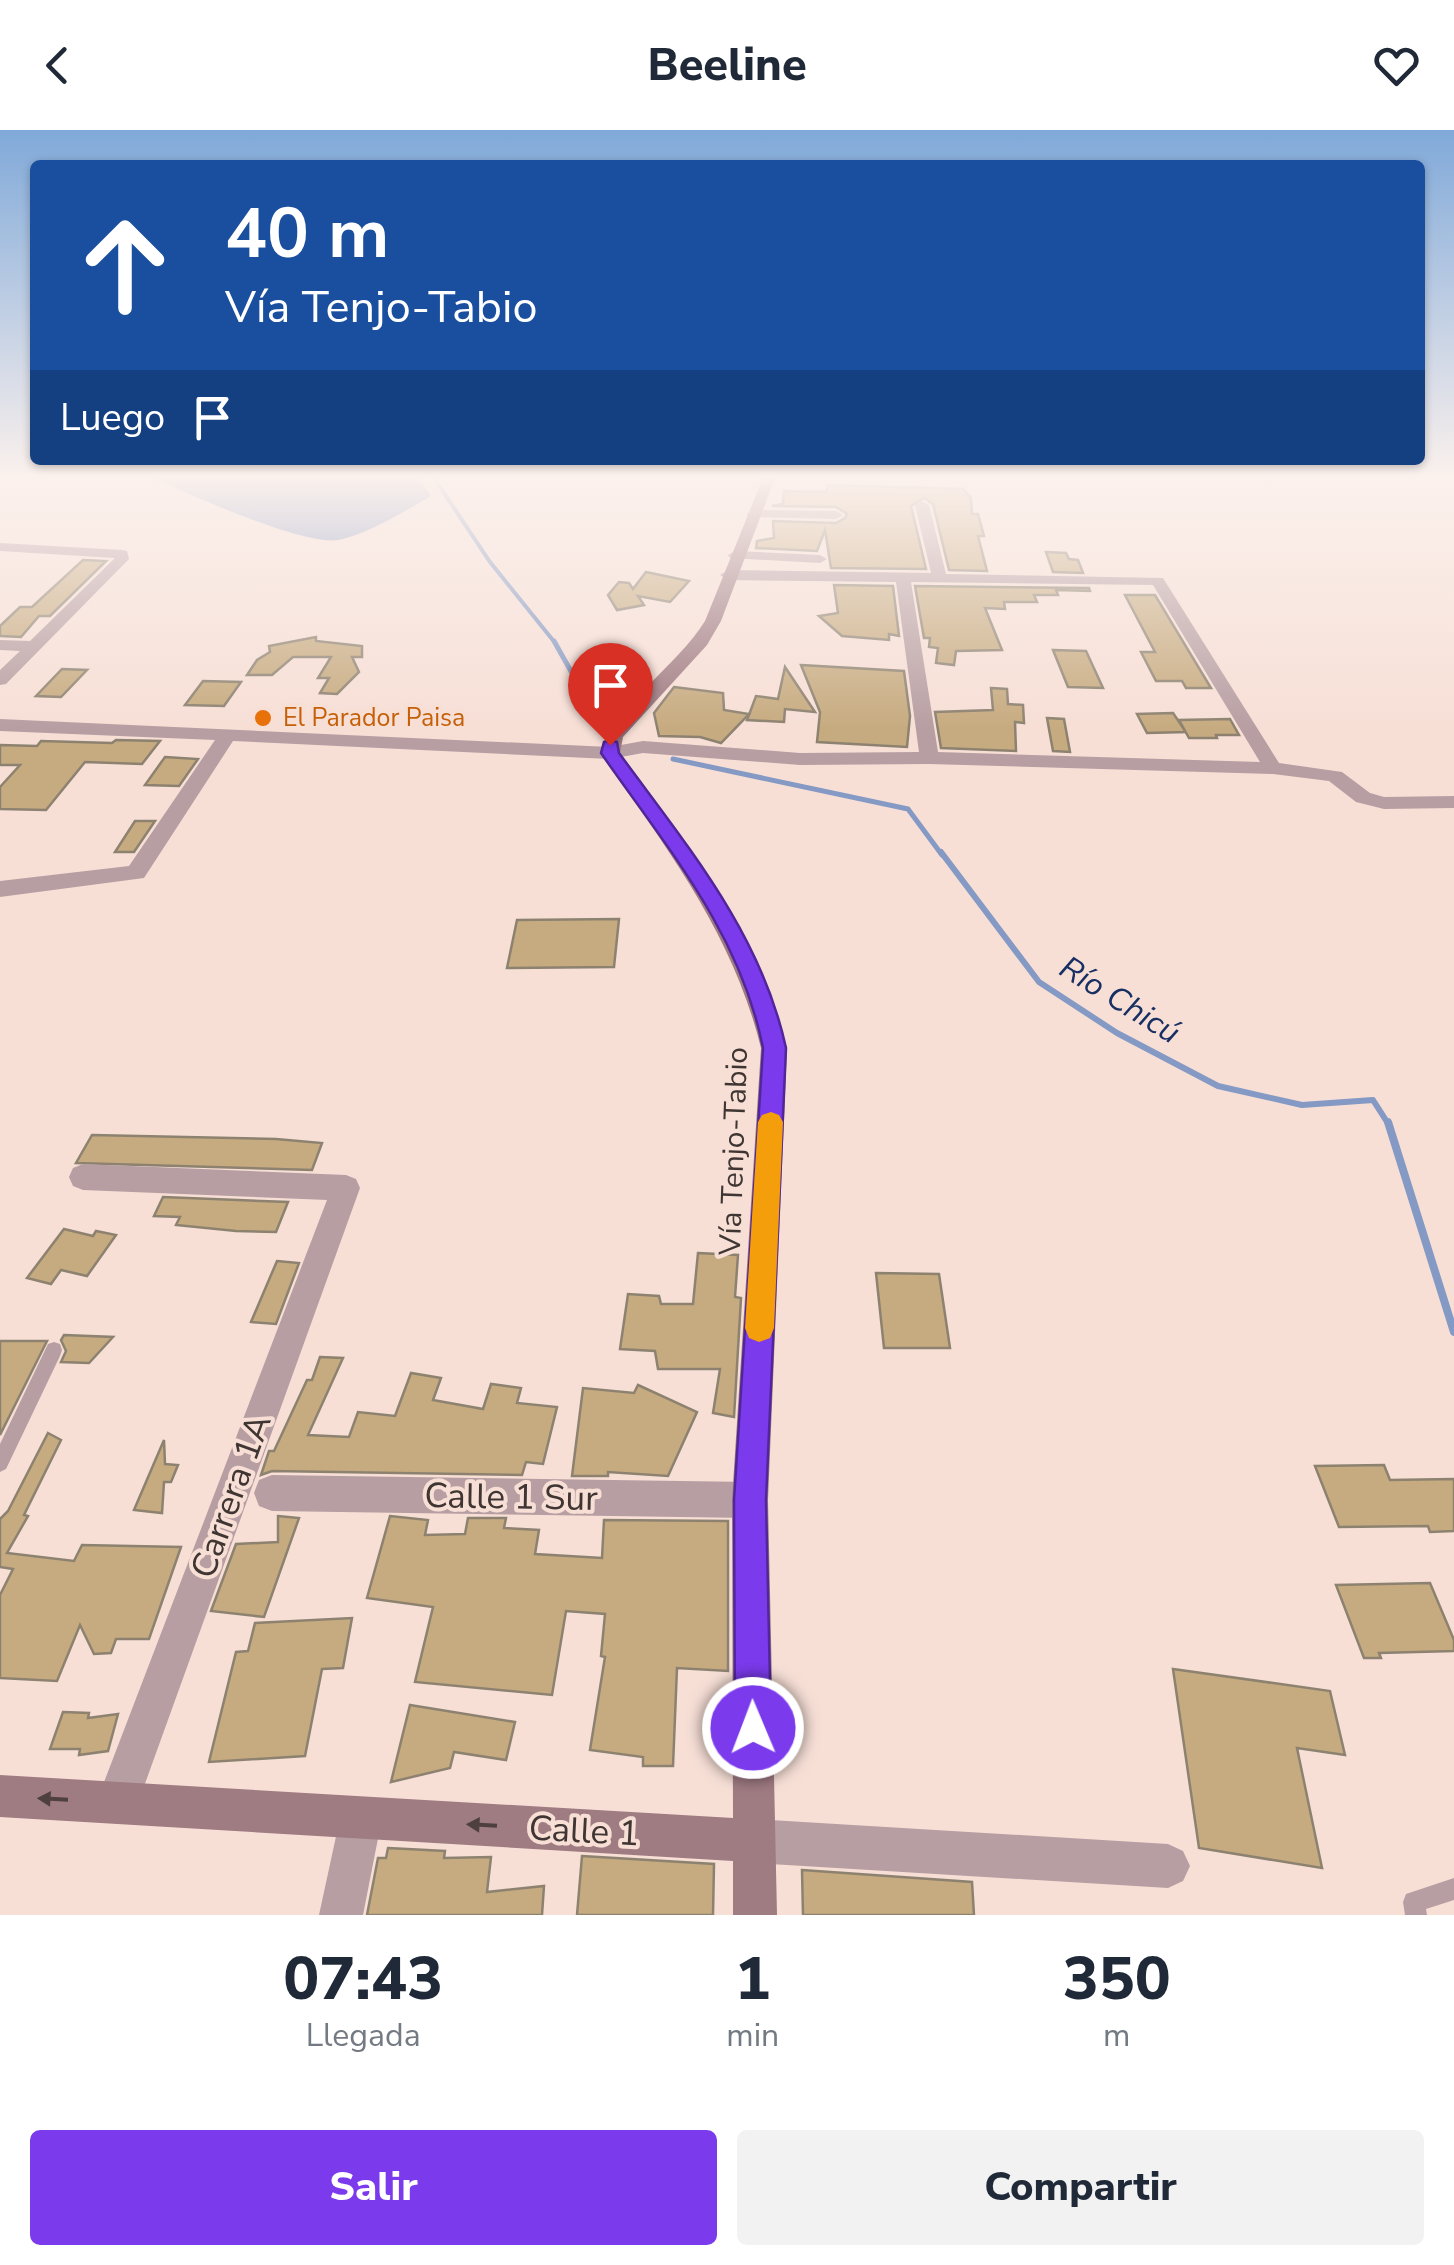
<!DOCTYPE html>
<html lang="es">
<head>
<meta charset="utf-8">
<style>
	body { margin:0; font-family:"Nunito Sans",sans-serif; background:#f2f2f3; color:#1f2937; height:100vh; display:flex; flex-direction:column; font-size:38px; white-space:nowrap }
	* { box-sizing:border-box; margin:0 }
	p { font-size:32px; color:#747a83 }
	.icon { flex:none; width:55px; height:55px; fill:none; stroke:currentColor; stroke-width:2; stroke-linecap:round; stroke-linejoin:round }
	.map { position:relative; height:1785px; overflow:hidden }
	.drawer { display:flex; flex-direction:column; background:#fff; flex:1 }
	.drawer>* { flex:none }
	.hud { position:absolute; left:30px; top:30px; width:1395px; height:305px; border-radius:10px; box-shadow:0 2px 8px #0004; background:#1a4fa0; color:#fff; overflow:hidden }
	.pin { position:absolute; display:grid; place-items:center; width:85px; height:85px; color:#fff; margin:-102px -42px; border-radius:50% 50% 50% 0; rotate:-45deg; box-shadow:0 0 10px #0007 }
	.pin .icon { rotate:45deg }
	.me { position:absolute; width:110px; margin:-55px; rotate:359deg; stroke-linejoin:round; filter:drop-shadow(0 0 8px #0008) }
	.turn { display:flex; align-items:center; gap:35px; height:210px; padding:0 30px; font-size:45px }
	.turn .icon { width:130px; height:130px; stroke-width:2.5 }
	.turn b { display:block; font-size:70px; line-height:85px }
	.then { display:flex; align-items:center; height:95px; padding:0 30px; background:#0003; gap:20px; font-size:38px }
	.eta { display:flex; justify-content:space-evenly; align-items:center; height:170px; text-align:center }
	.eta b { font-size:60px; font-weight:800; line-height:70px }
	.action { display:flex; gap:20px; margin-top:auto; padding:20px 30px }
	.action a { flex:1; height:115px; border-radius:10px; background:#7c3aed; color:#fff; font-size:40px; font-weight:800; line-height:115px; text-align:center }
	.action a+a { background:#f2f2f3; color:#1f2937 }
	header { display:flex; justify-content:space-between; align-items:center; height:130px; padding:0 30px; background:#fff; font-size:45px; font-weight:800 }
	.map>svg:first-child { display:block }
</style>
</head>
<body>
<header><svg class="icon" aria-label="back" viewBox="0 0 24 24"><path d="M15 5l-7 7 7 7"/></svg>Beeline<svg class="icon" aria-label="heart" viewBox="0 0 24 24"><path d="M12 20l-8-8c-3-5 5-10 8-4 3-6 11-1 8 4z"/></svg></header>
<div class="map">
<svg width="1454" height="1785" viewBox="0 0 1454 1785">
	<rect width="100%" height="100%" fill="#f7dfd6"/>
	<!-- water -->
	<path fill="#8499c3" d="M153 348H419L431 366C407 380 366 405 338 410 303 416 189 364 153 348Z"/>
	<g fill="none" stroke-linecap="round" stroke-linejoin="round">
		<!-- stream-far3 -->
		<polyline stroke="#8499c3" stroke-width="4" points="434,348 490,432 556,514"/>
		<!-- stream-far2 -->
		<g stroke="#8499c3" stroke-width="5">
			<polyline points="554,511 600,593"/>
			<polyline points="673,629 908,679 942,725"/>
		</g>
		<!-- stream-far1 -->
		<polyline stroke="#8499c3" stroke-width="6" points="941,722 1039,852 1117,903 1218,956 1302,975 1373,970 1389,995"/>
		<!-- stream -->
		<polyline stroke="#8499c3" stroke-width="8" points="1388,992 1454,1202"/>
	</g>
	<!-- building -->
	<g fill="#c7ab80" stroke="#8d8270" stroke-width="2.5">
		<polygon points="828,355 963,359 971,368 972,384 978,384 984,406 978,406 987,441 949,440 933,374 924,368 911,376 926,439 831,438 825,400 817,421 756,418 757,411 774,408 773,391 836,393 845,388 847,384 836,377 772,376 783,374 784,361 826,362"/>
		<polygon points="1046,422 1066,423 1069,429 1078,430 1083,443 1053,442"/>
		<polygon points="83,430 106,431 50,486 39,486 21,507 0,506 0,496 20,477 32,477"/>
		<polygon points="646,442 689,451 670,472 638,466 644,475 617,480 608,465 619,452 629,453 633,459"/>
		<polygon points="834,455 893,456 899,506 889,504 889,510 842,506 819,486 838,483"/>
		<polygon points="915,456 1089,458 1090,461 1056,460 1058,465 1034,465 1037,472 1004,472 1005,479 985,478 1002,520 956,521 954,535 936,533 938,518 929,517 930,508 924,508"/>
		<polygon points="1125,465 1155,465 1211,558 1186,558 1182,551 1156,551 1141,522 1155,522"/>
		<polygon points="316,507 316,511 362,516 362,527 352,527 359,542 337,564 320,563 329,548 318,548 331,527 293,527 272,545 247,545 257,530 270,522 269,516"/>
		<polygon points="1053,520 1086,521 1103,558 1068,557"/>
		<polygon points="801,535 904,541 910,586 907,617 817,612 820,582"/>
		<polygon points="785,537 815,582 785,579 784,592 747,590 756,566 778,569"/>
		<polygon points="62,539 87,540 61,567 36,566"/>
		<polygon points="203,551 241,552 224,576 185,575"/>
		<polygon points="674,557 723,563 724,580 749,584 721,613 700,607 659,606 654,583"/>
		<polygon points="991,558 1007,559 1008,574 1023,575 1024,593 1015,592 1016,621 941,618 935,582 993,580"/>
		<polygon points="1173,583 1186,602 1147,603 1137,584"/>
		<polygon points="1047,588 1064,589 1070,622 1053,621"/>
		<polygon points="1230,589 1239,605 1216,605 1217,608 1189,608 1179,590"/>
		<polygon points="116,610 160,611 142,634 85,632 46,680 0,679 0,657 20,635 0,635 0,615 37,616 41,611 112,613"/>
		<polygon points="165,627 198,629 179,656 145,655"/>
		<polygon points="135,691 155,691 134,722 115,722"/>
		<polygon points="619,789 614,837 507,838 517,790"/>
		<polygon points="92,1005 276,1009 322,1013 312,1040 76,1033"/>
		<polygon points="163,1067 288,1072 276,1102 236,1101 176,1095 180,1087 154,1086"/>
		<polygon points="64,1099 93,1106 96,1101 116,1105 87,1146 61,1140 51,1154 27,1148"/>
		<polygon points="698,1123 738,1125 735,1167 741,1168 734,1287 713,1283 720,1239 658,1239 655,1221 620,1219 628,1164 659,1166 661,1174 693,1174"/>
		<polygon points="277,1131 299,1133 276,1194 251,1192"/>
		<polygon points="876,1143 939,1144 950,1218 884,1218"/>
		<polygon points="64,1205 113,1207 89,1233 61,1232 66,1221 61,1210"/>
		<polygon points="0,1211 47,1211 0,1305"/>
		<polygon points="320,1227 343,1228 308,1305 349,1307 358,1282 395,1286 411,1243 441,1248 433,1270 483,1279 491,1254 521,1258 517,1273 557,1277 543,1334 526,1332 522,1345 272,1341 261,1345 269,1321 274,1321 307,1250 312,1250"/>
		<polygon points="638,1255 697,1282 668,1346 608,1342 608,1346 572,1346 583,1258 634,1263"/>
		<polygon points="48,1303 61,1310 24,1385 28,1386 7,1423 74,1431 82,1415 181,1417 149,1509 116,1509 111,1523 94,1524 80,1495 57,1551 0,1548 0,1465 13,1439 0,1437 0,1389 8,1381"/>
		<polygon points="164,1310 165,1334 178,1335 171,1352 164,1352 162,1383 134,1380"/>
		<polygon points="1384,1335 1390,1350 1454,1349 1454,1401 1430,1402 1428,1396 1339,1397 1315,1336"/>
		<polygon points="278,1386 299,1388 264,1487 211,1481 236,1414 278,1412"/>
		<polygon points="390,1386 428,1390 425,1405 465,1404 468,1388 506,1388 504,1398 539,1400 535,1424 602,1428 604,1390 728,1391 728,1541 677,1538 673,1636 643,1636 643,1627 590,1620 605,1527 601,1526 605,1484 566,1481 552,1565 415,1552 433,1477 367,1468"/>
		<polygon points="1430,1453 1454,1510 1454,1521 1379,1523 1381,1528 1364,1528 1336,1455"/>
		<polygon points="352,1488 343,1538 322,1539 305,1626 209,1632 236,1522 248,1521 255,1493"/>
		<polygon points="1173,1539 1330,1561 1345,1625 1297,1618 1322,1738 1199,1718"/>
		<polygon points="410,1575 515,1592 506,1630 454,1622 450,1638 391,1652"/>
		<polygon points="63,1582 89,1583 88,1588 118,1584 108,1621 79,1625 80,1619 50,1619"/>
		<polygon points="388,1718 445,1721 444,1728 491,1727 487,1762 544,1756 542,1785 367,1785 378,1728 386,1728"/>
		<polygon points="582,1726 714,1734 713,1785 577,1785"/>
		<polygon points="802,1740 972,1752 974,1785 803,1785"/>
	</g>
	<g fill="none" stroke-linecap="round" stroke-linejoin="round">
		<!-- service -->
		<g fill="#b79ea2" fill-rule="evenodd">
			<polygon points="54,1212 60,1214 62,1220 60,1226 6,1339 0,1342 0,1314 48,1214"/>
			<polygon points="1454,1748 1454,1770 1426,1779 1427,1785 1405,1785 1403,1772 1406,1764"/>
		</g>
		<!-- minor -->
		<g fill="#b79ea2" fill-rule="evenodd">
			<path d="M922 371 929 375 946 444 1163 448 1279 633 1342 642 1370 663 1384 667 1454 666V678L1384 679 1356 672 1329 651 1273 644 929 634 800 635 643 623 610 629 233 611 144 748 0 767V751L129 736 215 610 0 601V589L610 617 643 611 800 623 919 622 896 452 728 450 720 445 728 440 931 443 915 375ZM911 452 1153 455 1260 632 938 622Z"/>
			<polygon points="753,380 836,381 843,385 836,389 748,387 746,384"/>
			<polygon points="0,413 122,420 127,421 129,429 6,554 0,555 0,540 20,521 0,520 0,510 30,511 115,428 0,421"/>
			<polygon points="735,421 820,425 827,429 820,433 730,428 728,425"/>
			<polygon points="83,1034 346,1045 356,1049 360,1058 138,1673 132,1688 117,1694 102,1688 96,1673 327,1070 83,1060 73,1056 69,1047 73,1038"/>
			<polygon points="272,1345 750,1352 763,1357 768,1370 763,1383 750,1388 272,1381 259,1376 254,1363 259,1350"/>
			<polygon points="361,1667 376,1673 382,1688 363,1785 319,1785 340,1688 346,1673"/>
			<polygon points="754,1689 1168,1714 1183,1721 1190,1736 1183,1751 1168,1758 754,1733 739,1726 732,1711 739,1696"/>
		</g>
		<!-- secondary -->
		<path fill="#9f7b82" fill-rule="evenodd" d="M763 348H775L721 491 707 515 623 607 620 623C689 716 756 805 787 918L768 1370 777 1785H733V1731L0 1687V1645L733 1688 732 1370 761 918C733 804 667 718 600 623 611 580 679 534 705 491Z"/>
	</g>
	<!-- one-way arrows -->
	<defs><path id="oneway-solid" d="M-6-.8H1V-3.2L6.5 0L1 3.2V.8H-6Z" transform="scale(2.5)"/></defs>
	<g fill="#4d403e">
		<use href="#oneway-solid" transform="translate(53 1669) rotate(-177)"/>
		<use href="#oneway-solid" transform="translate(482 1695) rotate(-177)"/>
	</g>
	<!-- sky -->
	<linearGradient id="sky" x2="0" y2="1"><stop stop-color="#80a9d9"/><stop offset="0.58" stop-color="#fbf1ed"/><stop offset="1" stop-color="#fbf1ed" stop-opacity="0"/></linearGradient>
	<rect width="1454" height="598" fill="url(#sky)"/>
	<!-- route -->
	<path fill="#7c3aed" stroke="#51269a" stroke-width="2.5" d="M610 610 617 612 619 623C687 716 761 803 786 918L766 1370 771 1598 766 1611 753 1616 740 1611 735 1598 734 1370 763 918C740 802 667 718 601 623L604 612Z"/>
	<!-- slow -->
	<polygon fill="#f59e0b" points="771,982 779,985 783,992 774,1198 770,1208 759,1212 749,1208 745,1198 758,992 762,985"/>
	<!-- markers -->
	<circle fill="#e8710a" stroke="#f7dfd6" stroke-width="4" cx="263" cy="588" r="10"/>
	<g text-anchor="middle" dominant-baseline="central" stroke-width="8" stroke-linejoin="round" paint-order="stroke">
		<!-- far-food labels -->
		<g font-size="25" fill="#c56008" stroke="#f7dfd6" text-anchor="start">
			<text x="283" y="588">El Parador Paisa</text>
		</g>
		<!-- street labels -->
		<g font-size="30" fill="#3f3532" stroke="#f7dfd6">
			<text transform="translate(734 1021) rotate(-88)">Vía Tenjo-Tabio</text>
		</g>
		<!-- water labels -->
		<g font-size="32" font-style="italic" fill="#182f63" stroke="#f7dfd6">
			<text transform="translate(1120 870) rotate(32)">Río Chicú</text>
		</g>
		<!-- near-street labels -->
		<g font-size="35" fill="#3f3532" stroke="#f7dfd6">
			<text transform="translate(231 1366) rotate(-70)">Carrera 1A</text>
			<text transform="translate(511 1367) rotate(1)">Calle 1 Sur</text>
			<text transform="translate(584 1701) rotate(3)">Calle 1</text>
		</g>
	</g>
</svg>
<div class="pin" style="left:610px;top:615px;background:#d93025"><svg class="icon" aria-label="arrive" viewBox="0 0 24 24"><path d="M6 21V4h12l-3 4 3 4H6"/></svg></div>
<svg class="me" style="left:753px;top:1598px" viewBox="-20 -20 40 40"><circle r="17" fill="#7c3aed" stroke="#fff" stroke-width="3"/><path d="M0-11L8 9 0 5-8 9z" fill="#fff"/></svg>
<div class="hud">
<div class="turn"><svg class="icon" aria-label="ahead" viewBox="0 0 24 24"><path d="M12 20V5M6 11l6-6 6 6"/></svg><div><b>40 m</b>Vía Tenjo-Tabio</div></div>
<div class="then">Luego<svg class="icon" aria-label="arrive" viewBox="0 0 24 24"><path d="M6 21V4h12l-3 4 3 4H6"/></svg></div>
</div>
</div>
<section class="drawer">
<div class="eta">
<div><b>07:43</b><p>Llegada</p></div>
<div><b>1</b><p>min</p></div>
<div><b>350</b><p>m</p></div>
</div>
<div class="action"><a>Salir</a><a>Compartir</a></div>
</section>
</body>
</html>
